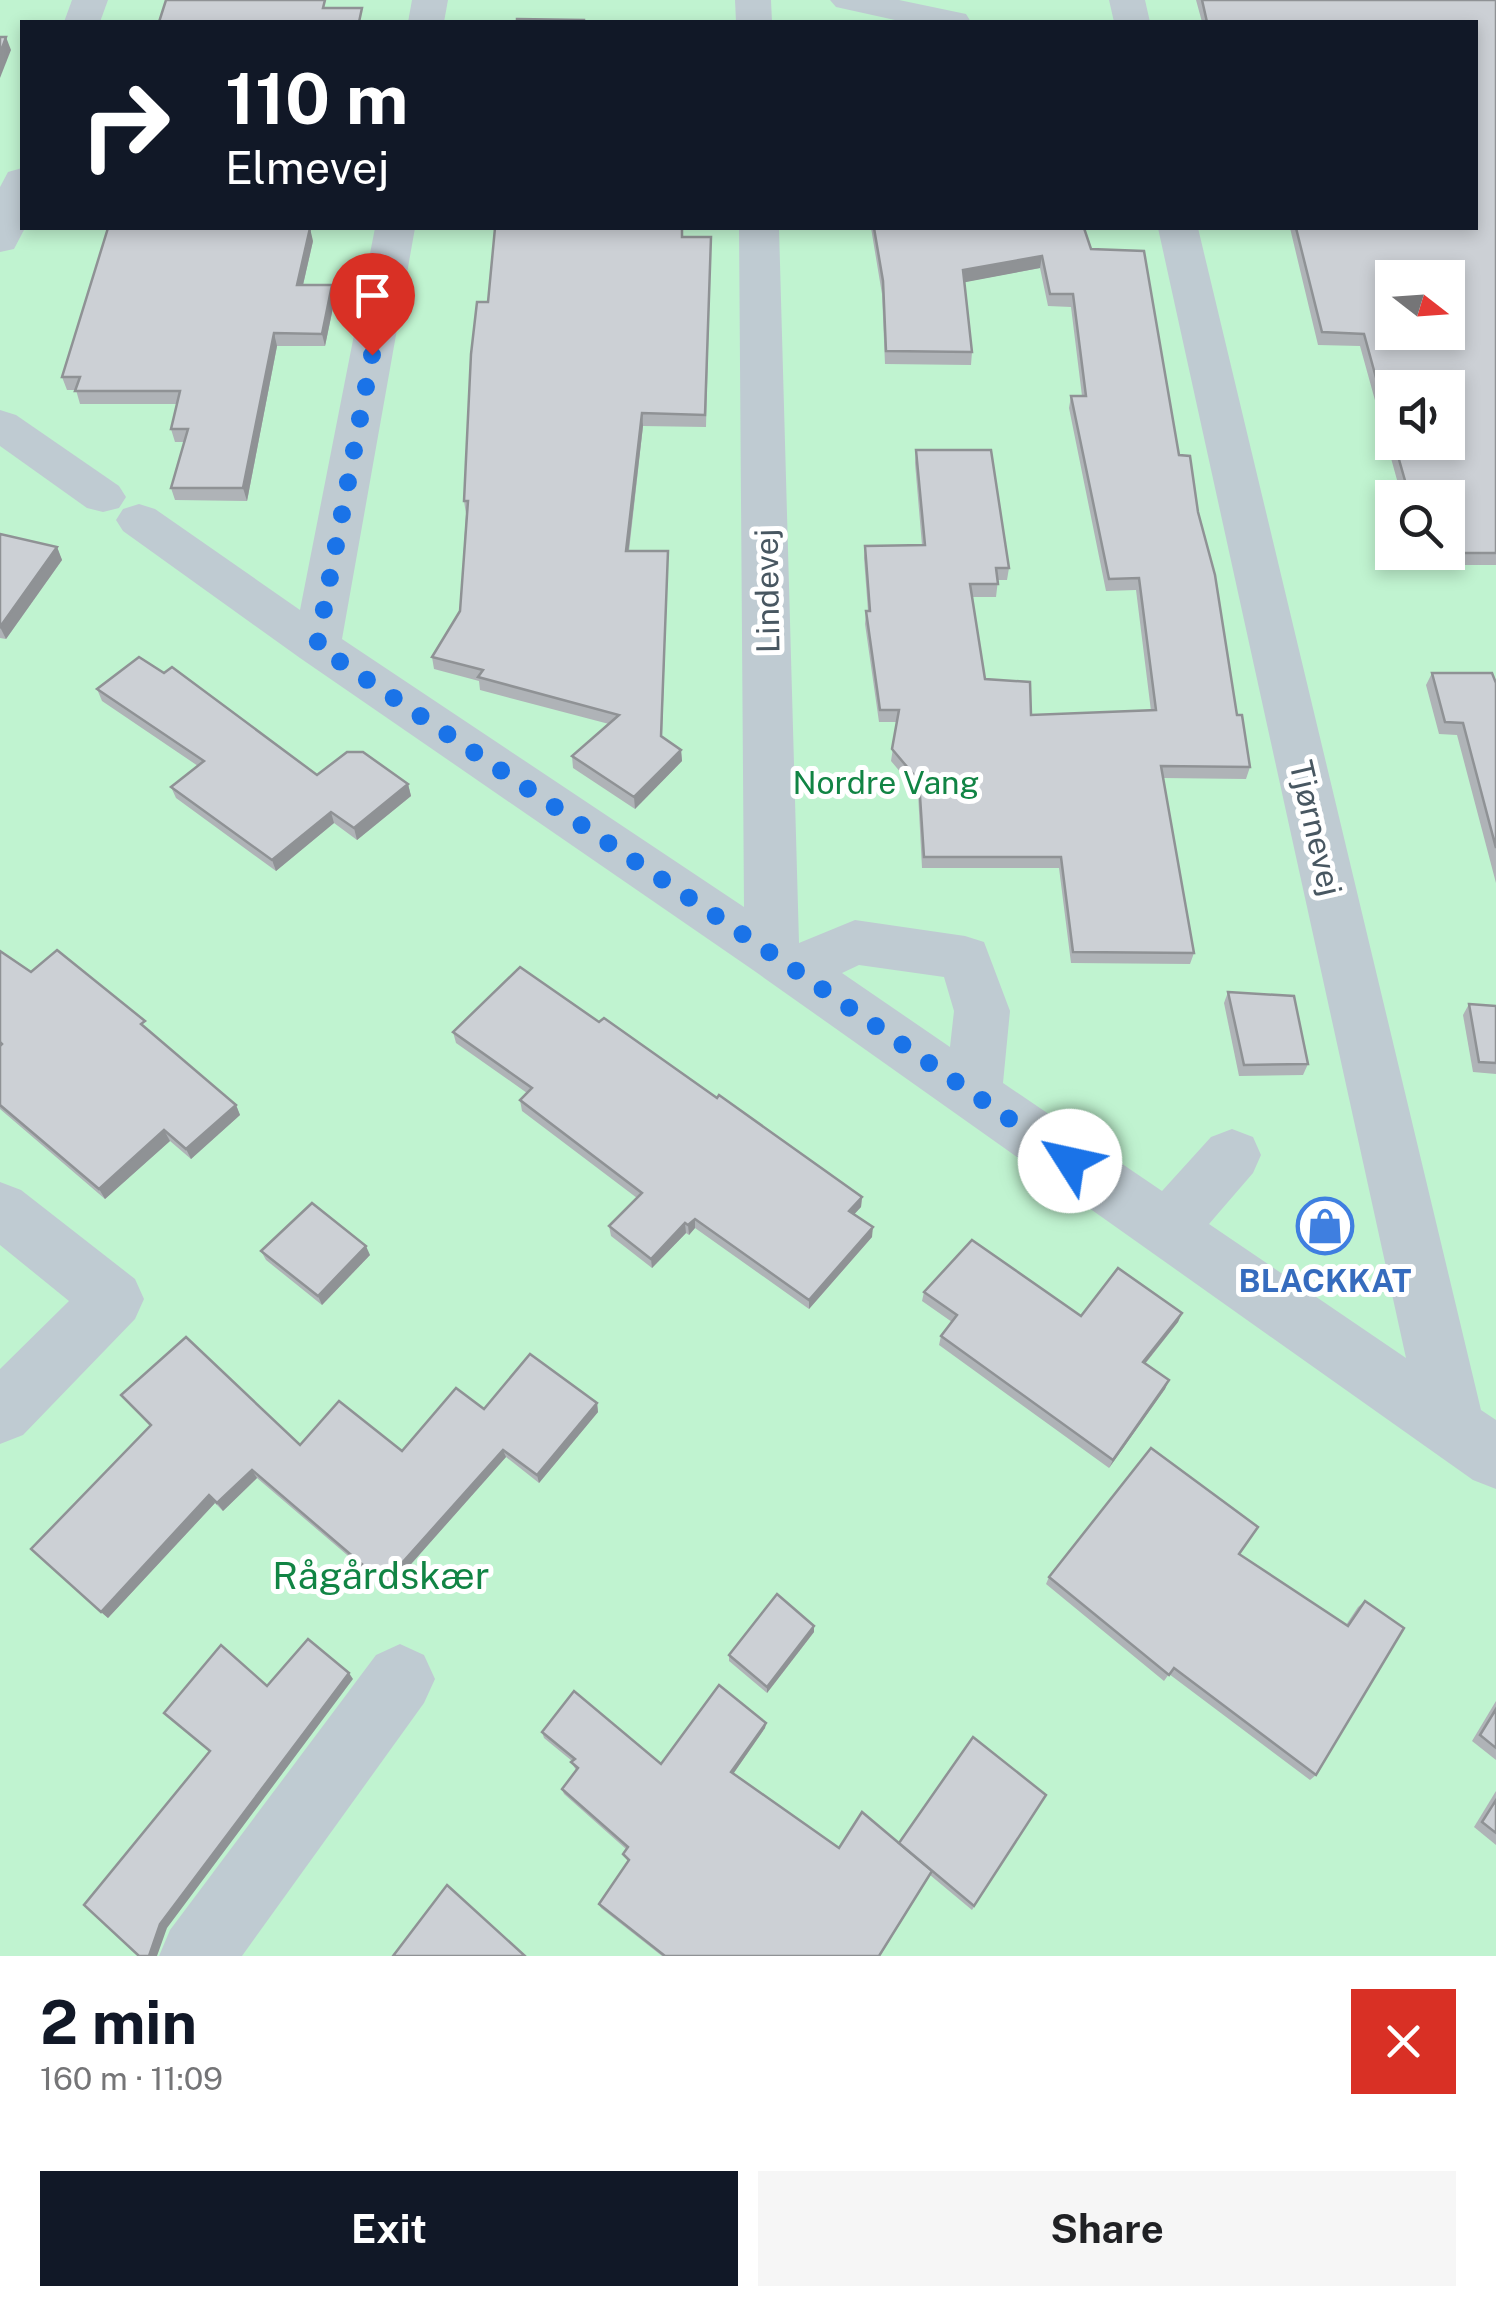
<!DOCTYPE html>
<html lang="en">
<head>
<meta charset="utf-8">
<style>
	body { margin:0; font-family:"Public Sans",sans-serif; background:#f6f6f6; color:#202124; height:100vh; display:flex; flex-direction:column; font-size:38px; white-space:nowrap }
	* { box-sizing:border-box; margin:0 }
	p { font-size:32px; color:#757577 }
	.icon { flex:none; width:55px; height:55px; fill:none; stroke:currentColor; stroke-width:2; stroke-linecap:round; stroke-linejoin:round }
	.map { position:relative; height:1956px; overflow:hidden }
	.sheet { display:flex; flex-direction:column; background:#fff; flex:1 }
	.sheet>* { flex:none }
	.guide { position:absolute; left:20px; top:20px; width:1458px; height:210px; border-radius:0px; box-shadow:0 5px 15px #0003; background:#111827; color:#fff; overflow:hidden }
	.needle { width:65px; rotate:107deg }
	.buttons { position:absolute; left:1375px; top:260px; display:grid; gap:20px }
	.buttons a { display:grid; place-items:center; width:90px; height:90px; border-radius:0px; background:#fff; box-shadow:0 5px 15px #0003; font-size:50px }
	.pin { position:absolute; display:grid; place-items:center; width:85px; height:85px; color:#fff; margin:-102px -42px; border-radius:50% 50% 50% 0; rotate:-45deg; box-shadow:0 0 10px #0007 }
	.pin .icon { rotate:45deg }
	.me { position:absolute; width:110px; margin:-55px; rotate:305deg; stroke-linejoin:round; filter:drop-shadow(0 0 8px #0008) }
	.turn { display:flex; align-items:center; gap:35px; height:210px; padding:0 40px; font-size:45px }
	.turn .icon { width:130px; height:130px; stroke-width:2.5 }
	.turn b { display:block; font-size:70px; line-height:85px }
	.round { display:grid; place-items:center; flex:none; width:105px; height:105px; border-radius:0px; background:#f6f6f6 }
	.overview { display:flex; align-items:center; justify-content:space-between; height:170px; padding:0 40px }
	h1 { font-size:60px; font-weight:700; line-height:75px; color:#111827 }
	.action { display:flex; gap:20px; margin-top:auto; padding:20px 40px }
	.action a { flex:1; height:115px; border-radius:0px; background:#111827; color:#fff; font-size:40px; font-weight:700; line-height:115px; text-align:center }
	.action a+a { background:#f6f6f6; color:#202124 }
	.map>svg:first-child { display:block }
</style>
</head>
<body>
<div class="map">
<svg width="1496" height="1956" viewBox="0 0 1496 1956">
	<rect width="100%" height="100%" fill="#f5f2f2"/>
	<!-- green -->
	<path fill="#c0f3d0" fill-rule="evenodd" d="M0 0H1496V1956H0ZM22 22H1475V228H22ZM1392 278H1448V332H1392ZM1392 388H1448V442H1392ZM1392 498H1448V552H1392Z"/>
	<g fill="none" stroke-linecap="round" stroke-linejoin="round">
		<!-- minor -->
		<g fill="#bfcbd2" fill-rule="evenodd">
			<polygon points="72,0 108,0 100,22 64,22"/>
			<polygon points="412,0 448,0 444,22 408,22"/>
			<polygon points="735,0 771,0 772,22 736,22"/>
			<polygon points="830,0 899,0 966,14 971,22 904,22 836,7"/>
			<polygon points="1109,0 1145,0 1150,22 1114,22"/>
			<polygon points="22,168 25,228 14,249 0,252 0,187 8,172"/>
			<path d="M375 228H415L342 639 744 907 739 228H779L799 943 855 920 965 936 984 942 1010 1011 1003 1083 1162 1191 1211 1137 1232 1129 1253 1137 1261 1155 1253 1173 1209 1224 1406 1358 1158 228H1198L1481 1410 1496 1420V1489L1473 1480 753 970 300 658 123 531 116 520 123 509 139 504 155 509 300 610ZM859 965 944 977 954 1011 950 1047 842 973Z"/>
			<polygon points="0,410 16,415 119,486 126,497 119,508 103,512 87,508 0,446"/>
			<polygon points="0,1182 21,1190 135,1279 144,1299 135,1319 23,1435 0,1444 0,1369 69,1301 0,1245"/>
			<polygon points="400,1644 424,1655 435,1679 424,1703 242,1956 159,1956 170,1930 376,1655"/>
		</g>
	</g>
	<!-- wall -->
	<g fill="#afb3b7" fill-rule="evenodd">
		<path d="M1196 0H1496V565H1420L1417 552H1448V498H1402L1360 346 1318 345 1290 228H1475V22H1202ZM1392 388 1448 442H1392Z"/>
		<polygon points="871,228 1084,228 1091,249 1179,455 1198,512 1237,715 1250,767 1246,779 1163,778 1194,953 1190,964 1071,963 1059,868 922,868 918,793 891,761 897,722 879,722 865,624 866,611 868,611 864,558 865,546 922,545 915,463 916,450 1009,568 1007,580 998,580 996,597 972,597 985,679 1031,715 1151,711 1136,590 1106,591 1069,408 1071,396 1082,396 1071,307 1048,306 1040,268 964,282 972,352 971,365 885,364 882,294"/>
		<polygon points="682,237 711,237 706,427 643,426 629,551 668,551 662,737 681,750 682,761 635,809 573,768 572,756 609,724 480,690 479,681 434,669 432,657 460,611 466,514 464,501"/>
		<polygon points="313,241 303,285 332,285 335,298 325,346 277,346 247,501 175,500 171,488 184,442 175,442 171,429 177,404 80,404 76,390 67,390 62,377"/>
		<polygon points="0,534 57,547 62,560 6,639 0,638"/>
		<polygon points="1432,673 1496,683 1496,883 1457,735 1439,734 1426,685"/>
		<polygon points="97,689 317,775 408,784 411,796 357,840 334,823 276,871 176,798 171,787 198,766 102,701"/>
		<polygon points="0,951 31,972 150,1032 236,1105 240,1115 191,1159 170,1141 105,1199 0,1109"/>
		<polygon points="1228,992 1308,1064 1303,1075 1239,1076 1224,1003"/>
		<polygon points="1469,1004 1496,1006 1496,1074 1473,1072 1463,1015"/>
		<polygon points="599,1022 717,1098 862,1197 861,1207 854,1214 872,1237 809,1309 695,1228 689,1235 686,1233 652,1268 611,1236 609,1226 637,1198 522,1111 520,1100 527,1093 456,1043 453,1032"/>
		<polygon points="261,1251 370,1255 322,1305 266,1260"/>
		<polygon points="924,1292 1081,1316 1182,1313 1178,1322 1145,1364 1169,1380 1165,1389 1109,1468 939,1345 941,1336 952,1322 922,1301"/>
		<polygon points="121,1395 300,1445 402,1451 484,1409 597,1403 598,1412 539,1483 506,1457 388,1590 257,1478 223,1511 215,1503 108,1618 31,1549 150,1426"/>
		<polygon points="1239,1554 1346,1625 1358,1607 1365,1601 1316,1775 1310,1780 1169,1674 1164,1681 1046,1584 1049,1577"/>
		<polygon points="814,1632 767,1693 729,1661 729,1655"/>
		<polygon points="1496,1701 1496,1760 1472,1741"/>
		<polygon points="766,1723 765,1728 733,1774 839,1848 899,1844 1046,1795 972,1910 930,1875 880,1956 662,1956 601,1908 599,1904 628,1861 623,1854 626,1849 564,1794 562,1789 576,1770 571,1762 572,1761 544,1738 542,1732 661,1764"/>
		<polygon points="1496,1791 1496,1845 1474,1827"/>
	</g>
	<!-- shaded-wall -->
	<g fill="#8f9295">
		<polygon points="6,37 11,50 0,78 0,54"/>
		<polygon points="310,228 313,241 300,298 297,285"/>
		<polygon points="1042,256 1040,268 961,283 963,270"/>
		<polygon points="332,285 335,298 325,346 322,334"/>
		<polygon points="274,333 277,346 247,501 243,488"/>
		<polygon points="642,413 643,426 627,563 626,551"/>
		<polygon points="57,547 62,560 6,639 0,627"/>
		<polygon points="668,551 668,563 661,748 661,736"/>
		<polygon points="681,750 682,761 635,809 634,797"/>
		<polygon points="408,784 411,796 357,840 354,828"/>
		<polygon points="331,812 334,823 276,871 272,860"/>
		<polygon points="236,1105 240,1115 191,1159 186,1149"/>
		<polygon points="164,1130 170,1141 105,1199 99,1189"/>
		<polygon points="862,1197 861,1207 848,1221 849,1211"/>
		<polygon points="695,1219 695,1228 689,1235 688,1225"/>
		<polygon points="685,1223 686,1233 652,1268 651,1259"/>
		<polygon points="873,1227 872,1237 809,1309 809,1300"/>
		<polygon points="366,1246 370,1255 322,1305 318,1296"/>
		<polygon points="1182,1313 1178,1322 1139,1371 1143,1362"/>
		<polygon points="1169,1380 1165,1389 1109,1468 1113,1460"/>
		<polygon points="597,1403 598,1412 539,1483 537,1475"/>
		<polygon points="503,1450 506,1457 388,1590 384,1583"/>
		<polygon points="252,1470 257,1478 223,1511 217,1503"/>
		<polygon points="209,1495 215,1503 108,1618 101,1612"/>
		<polygon points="814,1626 814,1632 767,1693 767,1687"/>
		<polygon points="349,1673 353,1679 167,1928 157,1956 149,1956 160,1924"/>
		<polygon points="766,1723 765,1728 731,1777 731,1772"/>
	</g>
	<!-- building -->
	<g fill="#ccd0d5" stroke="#8f9295" stroke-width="2.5" fill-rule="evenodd">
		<polygon points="166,0 325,0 323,8 362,8 359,22 159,22"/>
		<path d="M1202 0H1496V553H1425L1448 552V498H1410L1394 442H1448V388H1392V436L1364 334 1322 332 1296 228H1475V22H1207ZM1392 278H1448V332H1392Z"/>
		<polygon points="517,19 584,20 584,22 517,22"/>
		<polygon points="0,37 6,37 0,54"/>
		<polygon points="108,228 310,228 297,285 332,285 322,334 274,333 243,488 171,488 188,429 171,429 180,391 75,391 80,377 62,377"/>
		<polygon points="495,228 682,228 682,237 711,237 705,415 642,413 626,551 668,551 661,736 681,750 634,797 572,756 619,715 478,677 483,670 432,657 460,611 468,501 464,501 471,354 477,302 488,302"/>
		<polygon points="874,228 1084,228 1091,249 1144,251 1179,455 1190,456 1198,512 1215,575 1237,715 1242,715 1250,767 1161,766 1194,953 1073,952 1061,857 924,857 919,781 892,749 899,710 880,710 866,611 870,611 865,546 925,545 916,450 991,450 1009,568 996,568 998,584 970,584 985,679 1030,682 1031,715 1156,710 1139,578 1109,579 1071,396 1086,396 1073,294 1050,294 1042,256 963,270 972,352 886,351 883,281"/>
		<polygon points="0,534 57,547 0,627"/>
		<polygon points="139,657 164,673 172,667 317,775 347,752 363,752 408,784 354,828 331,812 272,860 171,787 204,761 97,689"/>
		<polygon points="1432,673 1492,673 1496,683 1496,848 1463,723 1445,722"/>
		<polygon points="57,950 145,1021 141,1024 236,1105 186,1149 164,1130 99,1189 0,1105 0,1046 2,1044 0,1042 0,951 31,972"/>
		<polygon points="520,967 599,1022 604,1018 717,1098 719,1095 862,1197 849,1211 873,1227 809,1300 695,1219 688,1225 685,1223 651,1259 609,1226 642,1193 520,1100 532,1088 453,1032"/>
		<polygon points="1228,992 1294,996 1308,1064 1244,1065"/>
		<polygon points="1469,1004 1496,1006 1496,1063 1479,1062"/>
		<polygon points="312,1203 366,1246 318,1296 261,1251"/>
		<polygon points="972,1240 1081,1316 1118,1268 1182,1313 1143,1362 1169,1380 1113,1460 941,1336 957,1315 924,1292"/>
		<polygon points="186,1337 300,1445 339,1401 402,1451 456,1388 484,1409 530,1354 597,1403 537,1475 503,1450 384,1583 252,1470 217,1503 209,1495 101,1612 31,1549 151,1425 121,1395"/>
		<polygon points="1151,1448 1258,1527 1239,1554 1348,1626 1365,1601 1404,1628 1316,1775 1174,1668 1169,1675 1049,1577"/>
		<polygon points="777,1594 814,1626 767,1687 729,1655"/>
		<polygon points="308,1639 349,1673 160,1924 149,1956 139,1956 84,1905 210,1751 164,1713 221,1645 267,1686"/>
		<polygon points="719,1685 766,1723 731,1772 839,1848 862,1812 932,1871 879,1956 665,1956 599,1904 629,1860 623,1854 628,1847 562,1789 578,1768 571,1762 575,1759 542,1732 574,1691 661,1764"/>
		<polygon points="1496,1709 1496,1748 1480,1735"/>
		<polygon points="973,1737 1046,1795 974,1906 899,1843"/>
		<polygon points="1496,1800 1496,1833 1482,1822"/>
		<polygon points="447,1885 525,1956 393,1956"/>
	</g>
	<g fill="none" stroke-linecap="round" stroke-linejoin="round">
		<!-- route -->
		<polyline stroke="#1a73e8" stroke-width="18" stroke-dasharray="0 32.4" points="372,355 317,646 772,954 1070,1161"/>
	</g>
	<!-- icons -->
	<defs>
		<g id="shop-ring" transform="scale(2.875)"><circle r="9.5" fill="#fff" stroke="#3f7fe0" stroke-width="1.5"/><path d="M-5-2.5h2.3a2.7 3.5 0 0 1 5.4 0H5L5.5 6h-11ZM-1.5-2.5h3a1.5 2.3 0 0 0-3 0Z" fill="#3f7fe0"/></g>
	</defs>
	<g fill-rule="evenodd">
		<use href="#shop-ring" x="1325" y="1226"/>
	</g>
	<g text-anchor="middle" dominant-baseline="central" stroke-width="10" stroke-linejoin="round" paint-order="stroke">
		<!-- street labels -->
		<g font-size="32" fill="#485761" stroke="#fff">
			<text transform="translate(767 591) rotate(-91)">Lindevej</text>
			<text transform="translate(1316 828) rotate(77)">Tjørnevej</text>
		</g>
		<!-- park labels -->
		<g font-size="32" fill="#118444" stroke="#fff">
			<text x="886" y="782">Nordre Vang</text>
		</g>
		<!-- shop labels -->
		<g font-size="32" font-weight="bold" fill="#366cbe" stroke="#fff">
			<text x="1325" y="1280">BLACKKAT</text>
		</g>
		<!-- near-park labels -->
		<g font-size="38" fill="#118444" stroke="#fff">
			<text x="381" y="1575">Rågårdskær</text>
		</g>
	</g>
</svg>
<div class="buttons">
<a><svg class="needle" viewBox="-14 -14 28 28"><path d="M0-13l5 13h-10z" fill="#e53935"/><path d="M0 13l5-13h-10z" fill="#757577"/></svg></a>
<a><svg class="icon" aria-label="sound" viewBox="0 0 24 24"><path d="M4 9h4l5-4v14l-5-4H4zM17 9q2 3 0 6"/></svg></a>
<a><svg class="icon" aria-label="search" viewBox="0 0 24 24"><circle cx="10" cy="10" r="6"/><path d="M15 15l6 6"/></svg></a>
</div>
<div class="pin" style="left:372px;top:355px;background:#d93025"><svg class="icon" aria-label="arrive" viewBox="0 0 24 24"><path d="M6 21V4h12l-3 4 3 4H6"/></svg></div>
<svg class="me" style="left:1070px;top:1161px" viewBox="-20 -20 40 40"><circle r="19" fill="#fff"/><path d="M0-13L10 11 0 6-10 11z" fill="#1a73e8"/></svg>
<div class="guide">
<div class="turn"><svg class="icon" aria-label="right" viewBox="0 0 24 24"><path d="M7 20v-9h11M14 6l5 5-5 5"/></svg><div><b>110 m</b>Elmevej</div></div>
</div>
</div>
<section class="sheet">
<div class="overview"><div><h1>2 min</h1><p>160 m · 11:09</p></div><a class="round" style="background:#d93025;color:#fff"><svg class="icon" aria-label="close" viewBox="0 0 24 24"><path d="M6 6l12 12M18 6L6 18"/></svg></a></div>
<div class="action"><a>Exit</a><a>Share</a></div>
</section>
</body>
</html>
